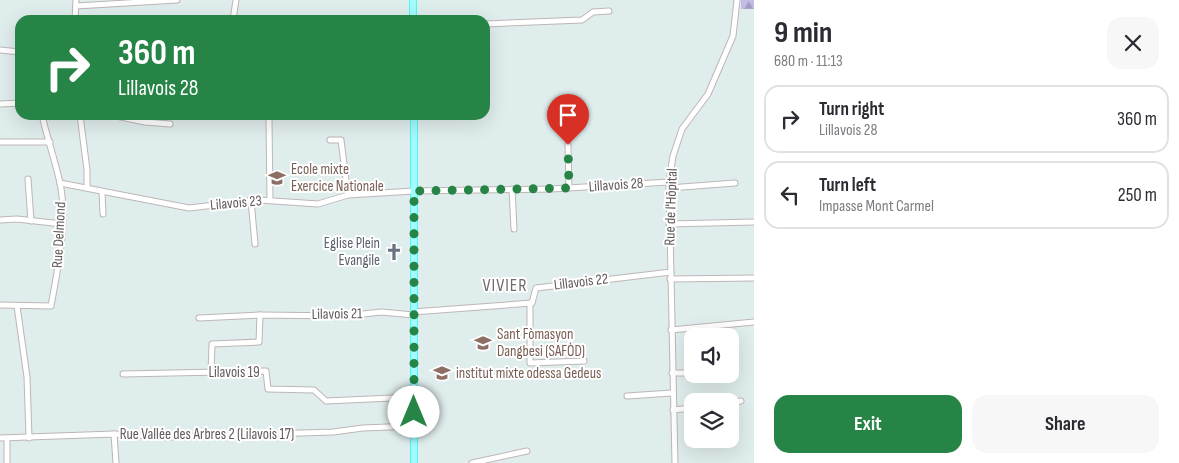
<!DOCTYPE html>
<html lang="en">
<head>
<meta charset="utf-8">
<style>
	body { margin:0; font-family:"Sofia Sans Condensed",sans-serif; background:#f7f7f7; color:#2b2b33; height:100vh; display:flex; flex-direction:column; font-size:19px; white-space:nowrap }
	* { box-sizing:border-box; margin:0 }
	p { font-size:16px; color:#7c7c81 }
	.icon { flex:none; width:28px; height:28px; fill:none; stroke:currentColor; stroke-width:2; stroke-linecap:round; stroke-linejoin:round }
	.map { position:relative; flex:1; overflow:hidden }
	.details { display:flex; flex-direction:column; background:#fff; width:425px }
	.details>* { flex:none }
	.hud { position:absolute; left:15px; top:15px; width:475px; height:105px; border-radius:15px; box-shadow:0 5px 20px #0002; background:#268546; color:#fff; overflow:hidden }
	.controls { position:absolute; left:684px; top:328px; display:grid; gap:10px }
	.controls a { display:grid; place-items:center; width:55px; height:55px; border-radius:10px; background:#fff; box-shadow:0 5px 20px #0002; font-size:25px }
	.pin { position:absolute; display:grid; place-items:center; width:42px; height:42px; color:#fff; margin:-51px -21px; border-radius:50% 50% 50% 0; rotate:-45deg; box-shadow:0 0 5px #0007 }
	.pin .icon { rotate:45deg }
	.me { position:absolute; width:55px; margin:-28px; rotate:0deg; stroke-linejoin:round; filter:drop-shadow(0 0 4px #0008) }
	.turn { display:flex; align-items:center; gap:18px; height:105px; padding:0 20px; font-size:22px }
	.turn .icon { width:65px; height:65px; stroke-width:2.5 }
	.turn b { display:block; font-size:35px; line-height:42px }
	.round { display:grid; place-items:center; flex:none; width:52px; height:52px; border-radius:15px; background:#f7f7f7 }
	.head { display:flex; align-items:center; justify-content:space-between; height:85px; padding:0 20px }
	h1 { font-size:30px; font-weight:700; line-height:38px }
	.primary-button { display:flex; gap:10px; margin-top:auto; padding:10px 20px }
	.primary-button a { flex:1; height:58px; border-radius:15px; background:#268546; color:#fff; font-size:20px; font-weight:700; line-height:58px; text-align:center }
	.primary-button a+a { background:#f7f7f7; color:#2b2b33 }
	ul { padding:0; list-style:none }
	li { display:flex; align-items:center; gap:15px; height:68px; margin:0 10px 8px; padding:0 10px; border:2px solid #e1e1e2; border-radius:15px }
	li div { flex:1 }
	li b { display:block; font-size:19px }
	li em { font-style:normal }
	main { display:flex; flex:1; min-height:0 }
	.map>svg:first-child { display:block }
</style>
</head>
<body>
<main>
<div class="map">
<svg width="754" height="463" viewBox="0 0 754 463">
	<defs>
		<pattern id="forest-firs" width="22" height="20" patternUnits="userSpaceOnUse" patternTransform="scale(1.25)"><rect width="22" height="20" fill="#c4bbe7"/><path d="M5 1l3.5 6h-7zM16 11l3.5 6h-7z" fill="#a39bbe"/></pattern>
	</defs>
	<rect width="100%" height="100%" fill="#e0eded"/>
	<!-- forest -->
	<rect fill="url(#forest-firs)" x="741" y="0" width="13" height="9"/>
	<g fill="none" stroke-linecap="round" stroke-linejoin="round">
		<!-- minor casing -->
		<g stroke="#beb6b7" stroke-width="7">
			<g id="minor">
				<polyline points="76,6 177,0"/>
				<polyline points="75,20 76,0"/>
				<polyline points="233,20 236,0"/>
				<polyline points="485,24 582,20 593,12 609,11"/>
				<polyline points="0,50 20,52"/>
				<polyline points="0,104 20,103"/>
				<polyline points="80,115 87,170 87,188"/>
				<polyline points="111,115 145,122 170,124"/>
				<polyline points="269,120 270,200"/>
				<polyline points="330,140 341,140 348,195"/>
				<polyline points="0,142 50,142"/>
				<polyline points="568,145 569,188"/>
				<polyline points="28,179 31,221"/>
				<polyline points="60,183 189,208 259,200 318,204 348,195 414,191 551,189 669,182"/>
				<polyline points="669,188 735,183"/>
				<polyline points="512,189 514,229"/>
				<polyline points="102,192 103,214"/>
				<polyline points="251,200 255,244"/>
				<polyline points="0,220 17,219 62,224"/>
				<polyline points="669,224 754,222"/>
				<polyline points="670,279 754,278"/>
				<polyline points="530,303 530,363 584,361"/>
				<path d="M0 305 51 306C58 267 68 222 60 183 55 160 47 138 42 115"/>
				<polyline points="17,306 27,377 29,438"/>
				<polyline points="413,312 532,303 536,288 671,272"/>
				<polyline points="199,318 260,315"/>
				<polyline points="671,330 754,322"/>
				<polyline points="211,372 212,344 259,342 260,315 345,316 381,312 414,315"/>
				<polyline points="672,373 692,373"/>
				<polyline points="123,374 266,371 268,389 314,390 326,401 414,397"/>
				<polyline points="719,374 726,375"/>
				<polyline points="627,396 672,393"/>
				<polyline points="730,403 741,401"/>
				<polyline points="673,410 692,408"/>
				<polyline points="114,434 116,463"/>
				<polyline points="0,438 114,434 169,437 333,432 363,428 413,426"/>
				<polyline points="7,463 7,438"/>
				<polyline points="472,463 527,451"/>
				<polyline points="675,463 669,182 673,156 682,129 708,94 733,36 737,0"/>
			</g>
		</g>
		<!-- major casing -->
		<g stroke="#4ef8ed" stroke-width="8">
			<g id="major">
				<polyline points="413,0 413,20"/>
				<polyline points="414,463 414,115"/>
			</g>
		</g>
		<!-- minor -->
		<use href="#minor" stroke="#fff" stroke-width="5"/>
		<!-- major -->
		<use href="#major" stroke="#a3faff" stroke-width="6"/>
	</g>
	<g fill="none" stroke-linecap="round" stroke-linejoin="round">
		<!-- route -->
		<polyline stroke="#268546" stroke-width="9" stroke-dasharray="0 16.2" points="414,412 414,191 569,188 568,145"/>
	</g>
	<!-- icons -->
	<defs>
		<g id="school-bare" transform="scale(1.35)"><path d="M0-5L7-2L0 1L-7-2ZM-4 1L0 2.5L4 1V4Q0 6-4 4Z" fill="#8d6e63" stroke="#fff" stroke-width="2.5" paint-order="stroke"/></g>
		<g id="church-bare" transform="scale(1.35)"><path d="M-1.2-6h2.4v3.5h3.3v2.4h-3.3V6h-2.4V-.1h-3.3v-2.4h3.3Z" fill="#6b7280" stroke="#fff" stroke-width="2.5" paint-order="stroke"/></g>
	</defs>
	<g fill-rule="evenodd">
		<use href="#school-bare" x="277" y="178"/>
		<use href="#church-bare" x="394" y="252"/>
		<use href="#school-bare" x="483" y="343"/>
		<use href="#school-bare" x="442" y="373"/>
	</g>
	<g text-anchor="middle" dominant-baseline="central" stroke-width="4" stroke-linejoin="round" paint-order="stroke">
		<!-- education labels -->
		<g font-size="15" fill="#785e54" stroke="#fff" text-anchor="start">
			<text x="291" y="169">Ecole mixte<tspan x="291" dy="17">Exercice Nationale</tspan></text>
			<text x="497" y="334">Sant Fòmasyon<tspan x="497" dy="17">Dangbesi (SAFÒD)</tspan></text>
			<text x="456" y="373">institut mixte odessa Gedeus</text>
		</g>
		<!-- street labels -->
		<g font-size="15" fill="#62595b" stroke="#fff">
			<text transform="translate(616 185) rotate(-4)">Lillavois 28</text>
			<text transform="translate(236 203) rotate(-5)">Lilavois 23</text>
			<text transform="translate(671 207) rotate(-88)">Rue de l'Hôpital</text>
			<text transform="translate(59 235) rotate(-87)">Rue Delmond</text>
			<text transform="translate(581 282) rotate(-7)">Lillavois 22</text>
			<text transform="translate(337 314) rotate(-1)">Lilavois 21</text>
			<text x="234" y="372">Lilavois 19</text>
			<text x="207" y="434">Rue Vallée des Arbres 2 (Lilavois 17)</text>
		</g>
		<!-- worship labels -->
		<g font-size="15" fill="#5b616d" stroke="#fff" text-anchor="end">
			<text x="380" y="243">Eglise Plein<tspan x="380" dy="17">Evangile</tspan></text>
		</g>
		<!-- quarter labels -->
		<g font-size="18" letter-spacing="1" fill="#746a6d" stroke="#fff">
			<text x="505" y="285">VIVIER</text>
		</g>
	</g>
</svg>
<div class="controls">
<a><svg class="icon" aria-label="sound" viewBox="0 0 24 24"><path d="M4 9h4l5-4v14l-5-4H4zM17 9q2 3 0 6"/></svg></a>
<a><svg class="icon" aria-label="layers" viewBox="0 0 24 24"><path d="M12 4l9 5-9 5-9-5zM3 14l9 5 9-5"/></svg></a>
</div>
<div class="pin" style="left:568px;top:145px;background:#d93025"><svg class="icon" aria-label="arrive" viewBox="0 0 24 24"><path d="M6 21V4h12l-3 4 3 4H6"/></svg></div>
<svg class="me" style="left:414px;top:412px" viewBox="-20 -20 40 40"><circle r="19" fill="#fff"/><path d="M0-13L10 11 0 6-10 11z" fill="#268546"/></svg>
<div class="hud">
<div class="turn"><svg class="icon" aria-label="right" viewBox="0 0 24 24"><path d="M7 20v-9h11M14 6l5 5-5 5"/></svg><div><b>360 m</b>Lillavois 28</div></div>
</div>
</div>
<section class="details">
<div class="head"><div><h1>9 min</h1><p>680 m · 11:13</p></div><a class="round"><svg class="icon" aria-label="close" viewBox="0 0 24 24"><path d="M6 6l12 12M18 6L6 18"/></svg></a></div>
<ul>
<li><svg class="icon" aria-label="right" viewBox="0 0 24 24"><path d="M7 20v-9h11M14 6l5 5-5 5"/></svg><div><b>Turn right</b><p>Lillavois 28</p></div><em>360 m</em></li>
<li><svg class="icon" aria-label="left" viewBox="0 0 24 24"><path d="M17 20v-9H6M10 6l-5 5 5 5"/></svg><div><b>Turn left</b><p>Impasse Mont Carmel</p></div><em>250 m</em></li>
</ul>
<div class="primary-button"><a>Exit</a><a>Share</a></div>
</section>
</main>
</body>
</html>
